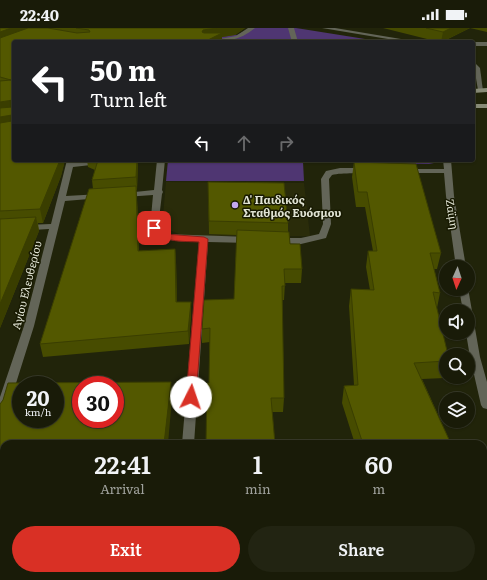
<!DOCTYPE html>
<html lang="en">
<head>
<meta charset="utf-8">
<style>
	body { margin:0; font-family:Literata,serif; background:#222412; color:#f1f3f6; height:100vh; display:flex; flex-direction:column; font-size:15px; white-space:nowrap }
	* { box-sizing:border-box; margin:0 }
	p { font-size:13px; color:#9fa19c }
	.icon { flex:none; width:22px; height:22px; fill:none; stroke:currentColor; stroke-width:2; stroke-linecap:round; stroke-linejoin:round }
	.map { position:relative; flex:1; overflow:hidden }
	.drawer { position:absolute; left:0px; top:412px; width:487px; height:140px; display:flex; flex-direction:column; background:#191b08; border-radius:12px 12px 0 0; box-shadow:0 1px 3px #0004,0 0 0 1px #373929 }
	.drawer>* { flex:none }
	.top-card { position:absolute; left:12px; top:12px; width:463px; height:122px; border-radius:4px; box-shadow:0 1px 3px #0004,0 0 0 1px #373929; background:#202124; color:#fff; overflow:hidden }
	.needle { width:26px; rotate:183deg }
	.controls { position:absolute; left:439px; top:232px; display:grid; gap:8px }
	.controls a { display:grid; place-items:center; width:36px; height:36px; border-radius:50%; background:#191b08; box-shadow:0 1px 3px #0004,0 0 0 1px #373929; font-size:20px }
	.speed { position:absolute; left:12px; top:348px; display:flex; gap:8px; font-size:20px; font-weight:700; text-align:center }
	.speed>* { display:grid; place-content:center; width:52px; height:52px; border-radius:50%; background:#191b08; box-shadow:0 1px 3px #0004,0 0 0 1px #373929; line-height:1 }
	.speed small { font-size:10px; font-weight:400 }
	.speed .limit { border:6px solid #d22; background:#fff; color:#111 }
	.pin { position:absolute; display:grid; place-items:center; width:34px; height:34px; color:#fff; margin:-17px; border-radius:8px; box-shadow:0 2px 6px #0006 }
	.me { position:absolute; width:44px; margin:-22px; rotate:4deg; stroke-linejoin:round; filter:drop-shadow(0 0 3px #0008) }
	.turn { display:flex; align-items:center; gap:14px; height:84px; padding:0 12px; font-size:18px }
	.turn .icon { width:52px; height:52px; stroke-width:2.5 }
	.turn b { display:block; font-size:28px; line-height:34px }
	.lanes { display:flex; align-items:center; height:38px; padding:0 12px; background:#0003; justify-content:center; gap:20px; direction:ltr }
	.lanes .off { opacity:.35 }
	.eta { display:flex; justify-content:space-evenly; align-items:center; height:68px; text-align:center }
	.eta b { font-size:24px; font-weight:600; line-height:28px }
	.action { display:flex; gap:8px; margin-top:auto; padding:8px 12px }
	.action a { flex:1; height:46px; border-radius:24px; background:#d93025; color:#fff; font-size:16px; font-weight:600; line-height:46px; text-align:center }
	.action a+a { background:#222412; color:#f1f3f6 }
	.status { display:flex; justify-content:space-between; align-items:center; height:28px; padding:0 20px; background:#191b08; direction:ltr }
	.status svg { height:11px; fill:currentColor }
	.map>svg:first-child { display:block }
</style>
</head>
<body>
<div class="status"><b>22:40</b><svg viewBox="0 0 49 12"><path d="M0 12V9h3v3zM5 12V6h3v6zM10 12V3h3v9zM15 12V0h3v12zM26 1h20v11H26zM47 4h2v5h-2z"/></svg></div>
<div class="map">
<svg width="487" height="552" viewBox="0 0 487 552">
	<rect width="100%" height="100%" fill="#21240a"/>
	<!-- built -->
	<polygon fill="#2a2c0a" points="166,154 304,155 310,208 184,208 162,199"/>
	<!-- green -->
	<g fill="#4f3672">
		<polygon points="197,0 237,7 250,0 296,0 384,14 175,14"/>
		<polygon points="168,132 438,132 439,134 429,136 303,134 304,153 166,153"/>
	</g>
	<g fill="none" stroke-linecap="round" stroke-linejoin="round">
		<!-- minor -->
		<g fill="#636558" fill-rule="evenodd">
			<path d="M248 0H255C240 13 223 14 204 14L236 8Z"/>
			<polygon points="288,0 294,0 298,14 292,14"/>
			<rect x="473" y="14" width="14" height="4"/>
			<polygon points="67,132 75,132 74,134 98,132 104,134 100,136 73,139 66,168 101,166 105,168 101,170 65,173 34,298 6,387 4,390 0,391 0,369 24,298 49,201 0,204 0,198 51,196"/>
			<path d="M157 132H165L162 162 163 164 162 166 158 199 165 206 250 209 254 212 250 215 208 214 194 416H182L199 213C180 213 162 216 150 200L153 167 125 169 121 167 125 165 154 162Z"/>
			<polygon points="443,132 451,132 454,168 466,239 456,239 446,168 444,145 404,145 400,143 404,141 444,141"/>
			<path d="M340 140H366L370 142C364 147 342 144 332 147L329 151 331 196 326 210 301 216 273 215 272 213 273 211 276 210H301L319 206 323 196 321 151 326 143Z"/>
			<polygon points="468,260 480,329 487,354 487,381 483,380 481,377 470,329 466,305 468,305 468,283 463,283 459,261 468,261"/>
			<rect x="170" y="548" width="14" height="4"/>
		</g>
		<!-- tertiary -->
		<g fill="#636558" fill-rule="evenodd">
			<polygon points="322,0 335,0 419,14 406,14"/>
			<polygon points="473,33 480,40 483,63 478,62"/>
		</g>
		<!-- secondary -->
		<g fill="#888b77" fill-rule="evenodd">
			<polygon points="487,60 487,64 473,65 473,61"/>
			<rect x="473" y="76" width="14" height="4"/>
		</g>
	</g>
	<!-- wall -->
	<g fill="#474c00">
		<polygon points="0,0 245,0 235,7 222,9 222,14 14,14 14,132 65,132 61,148 43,195 38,195 39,203 0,300"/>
		<polygon points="383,0 487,0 487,4 470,0 442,14 439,14"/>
		<polygon points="87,132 138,132 137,162 136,162 137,170 139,223 175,221 176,233 177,274 191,286 189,316 43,329 40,316 93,161 92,152 95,142 88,139"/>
		<polygon points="354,134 441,225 437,241 434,241 440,265 437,280 446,327 446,344 445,350 422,351 451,416 355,416 342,375 344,358 354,357 349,278 351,261 370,262 366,239 368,223 373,223 365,179 356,179 352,149"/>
		<polygon points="208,154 288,195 288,204 290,216 302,241 301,255 285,255 284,272 282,272 284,370 283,384 272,384 209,355 210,314 202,315 202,301 234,271 237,207 209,206"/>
		<polygon points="483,487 487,496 487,505 483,516"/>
		<polygon points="361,548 478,548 480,552 362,552"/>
	</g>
	<!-- shaded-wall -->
	<g fill="#3a3e00">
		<polygon points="11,0 36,0 0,15 0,4"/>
		<polygon points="217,0 245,0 235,7 222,9 222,14 204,14 202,4 203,2"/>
		<polygon points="451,0 470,0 441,14 443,4"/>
		<polygon points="13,72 14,79 0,86 0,74"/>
		<polygon points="12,87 14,94 0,101 0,89"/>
		<polygon points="60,132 65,132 61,148 43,195 40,181"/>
		<polygon points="137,132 138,132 137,162 136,149"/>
		<polygon points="136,158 137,170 139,235 138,223"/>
		<polygon points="36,189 39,203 0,300 0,276"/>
		<polygon points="175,221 176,233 177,286 176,274"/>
		<polygon points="191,274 191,286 189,316 188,303"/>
		<polygon points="171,354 172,370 168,416 164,416"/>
		<polygon points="151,548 154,548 154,552 150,552"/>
	</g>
	<!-- building -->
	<g fill="#535800" stroke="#3a3e00" fill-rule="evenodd">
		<polygon points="0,0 11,0 0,4"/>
		<polygon points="28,0 48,0 77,5 90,4 89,2 76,0 217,0 203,2 202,4 204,5 222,5 204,14 14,14 14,132 60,132 40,181 0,183 0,95 12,93 12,87 0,89 0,80 12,79 13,72 0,74 0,53 11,52 0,49 0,10"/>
		<polygon points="426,0 451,0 443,4"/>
		<polygon points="98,132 137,132 136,149 92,152"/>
		<polygon points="354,134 416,136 441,225 430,225 440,265 433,264 448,327 446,327 446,333 414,335 451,416 363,416 344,358 358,357 351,261 374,262 368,223 377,223 367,164 358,164"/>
		<polygon points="208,154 284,155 288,195 209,193"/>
		<polygon points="136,158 138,223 175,221 176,274 191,274 188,303 40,316 89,161"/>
		<polygon points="36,189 0,276 0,191"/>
		<polygon points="237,202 289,204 290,216 300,216 302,241 284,241 285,258 282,258 284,370 271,370 275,416 206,416 207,355 209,355 210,300 202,301 204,272 234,271"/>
		<path d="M171 354 164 416H4V548H151L150 552H0V376L3 372 8 355ZM21 357H55V391H21ZM81 357H115V391H81Z"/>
		<polygon points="483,487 487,496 487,500 483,501"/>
		<polygon points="205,548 301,548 302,552 205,552"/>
		<polygon points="369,548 478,548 480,552 370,552"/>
	</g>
	<!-- route -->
	<path fill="#d93025" stroke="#8d1f18" d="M154 198 165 206 204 209 208 211 196 369 195 371H187L186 369 199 214C181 213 163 215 150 200Z"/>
	<!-- markers -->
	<circle fill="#c3a7f2" stroke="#181a02" stroke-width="1.5" cx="235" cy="177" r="4"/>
	<g text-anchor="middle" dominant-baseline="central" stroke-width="3" stroke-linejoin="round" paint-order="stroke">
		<!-- poi labels -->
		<g font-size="11" font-weight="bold" fill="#e0e3d3" stroke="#181a02" text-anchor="start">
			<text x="243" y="171">Δ' Παιδικός<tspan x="243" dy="13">Σταθμός Ευόσμου</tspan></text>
		</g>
		<!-- street labels -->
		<g font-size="11" fill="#e0e3d3" stroke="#181a02">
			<text transform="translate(453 186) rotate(81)">Ζαϊμη</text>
			<text transform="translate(26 257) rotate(-76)">Αγίου Ελευθερίου</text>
		</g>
	</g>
</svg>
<div class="controls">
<a><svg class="needle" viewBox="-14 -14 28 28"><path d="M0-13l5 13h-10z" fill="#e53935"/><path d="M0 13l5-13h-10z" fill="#9fa19c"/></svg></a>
<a><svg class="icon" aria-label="sound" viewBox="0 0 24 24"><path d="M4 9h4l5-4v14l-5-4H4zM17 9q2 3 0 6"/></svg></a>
<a><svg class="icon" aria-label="search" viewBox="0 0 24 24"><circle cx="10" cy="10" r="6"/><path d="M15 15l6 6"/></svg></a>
<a><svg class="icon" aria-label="layers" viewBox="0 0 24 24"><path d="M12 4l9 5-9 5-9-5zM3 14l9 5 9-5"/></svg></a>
</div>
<div class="speed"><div>20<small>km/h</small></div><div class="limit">30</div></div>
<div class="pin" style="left:154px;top:200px;background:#d93025"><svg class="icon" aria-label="arrive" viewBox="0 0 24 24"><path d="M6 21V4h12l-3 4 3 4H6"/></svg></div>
<svg class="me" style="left:191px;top:369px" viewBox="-20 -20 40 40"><circle r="19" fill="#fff"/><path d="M0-13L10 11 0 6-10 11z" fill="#d93025"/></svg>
<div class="top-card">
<div class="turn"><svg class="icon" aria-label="left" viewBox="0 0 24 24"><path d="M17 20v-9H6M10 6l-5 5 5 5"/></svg><div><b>50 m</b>Turn left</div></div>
<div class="lanes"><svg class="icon" aria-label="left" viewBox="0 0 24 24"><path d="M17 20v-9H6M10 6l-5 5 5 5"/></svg><svg class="icon off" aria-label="ahead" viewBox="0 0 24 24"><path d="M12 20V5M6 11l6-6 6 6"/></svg><svg class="icon off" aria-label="right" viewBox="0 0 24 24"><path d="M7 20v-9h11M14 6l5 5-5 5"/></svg></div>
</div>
<section class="drawer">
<div class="eta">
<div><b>22:41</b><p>Arrival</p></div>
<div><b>1</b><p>min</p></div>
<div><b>60</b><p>m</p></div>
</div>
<div class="action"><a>Exit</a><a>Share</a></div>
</section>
</div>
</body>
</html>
